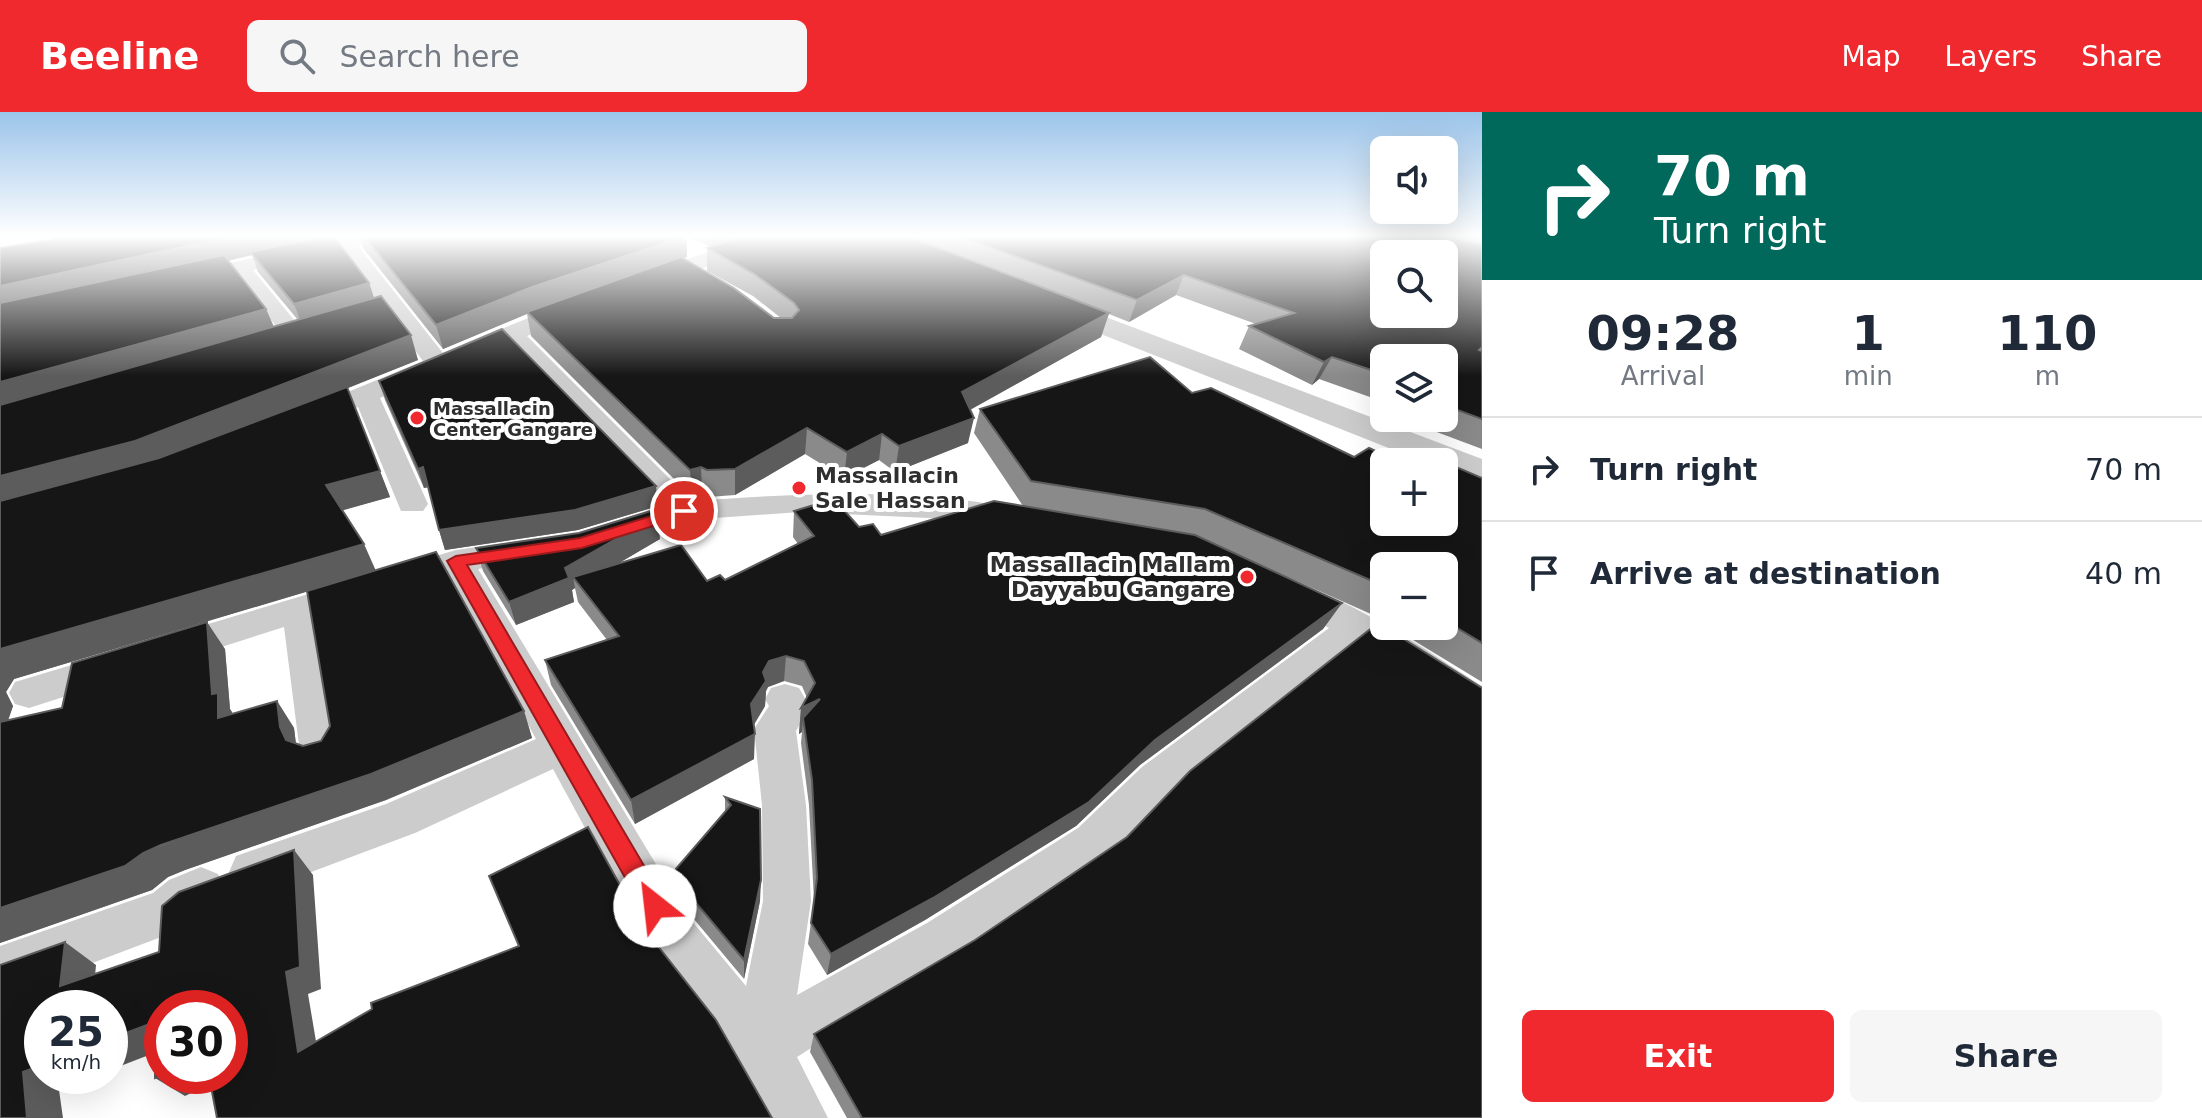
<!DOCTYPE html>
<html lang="en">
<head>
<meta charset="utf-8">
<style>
	body { margin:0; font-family:"DejaVu Sans",sans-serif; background:#f6f6f7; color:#1f2937; height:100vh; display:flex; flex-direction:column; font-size:30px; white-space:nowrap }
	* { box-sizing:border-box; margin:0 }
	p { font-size:26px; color:#747a83 }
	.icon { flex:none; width:44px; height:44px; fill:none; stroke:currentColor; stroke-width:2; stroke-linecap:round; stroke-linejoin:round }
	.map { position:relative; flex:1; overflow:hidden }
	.drawer { display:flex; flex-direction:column; background:#fff; width:720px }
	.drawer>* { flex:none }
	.top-card { background:#00695c; color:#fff; overflow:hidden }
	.buttons { position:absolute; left:1370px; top:24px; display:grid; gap:16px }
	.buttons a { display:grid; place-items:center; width:88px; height:88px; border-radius:12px; background:#fff; box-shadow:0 8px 32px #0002; font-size:40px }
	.speed { position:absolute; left:24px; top:878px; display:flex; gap:16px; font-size:40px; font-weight:700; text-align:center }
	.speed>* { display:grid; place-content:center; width:104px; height:104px; border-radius:50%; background:#fff; box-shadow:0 8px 32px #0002; line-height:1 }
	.speed small { font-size:20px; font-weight:400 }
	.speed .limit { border:12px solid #d22; background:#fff; color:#111 }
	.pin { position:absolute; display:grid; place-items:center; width:68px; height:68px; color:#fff; margin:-34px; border:4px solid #fff; border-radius:50%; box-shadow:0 2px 8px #0007 }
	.me { position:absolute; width:88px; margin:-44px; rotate:331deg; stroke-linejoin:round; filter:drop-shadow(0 0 6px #0008) }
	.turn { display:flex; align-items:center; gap:28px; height:168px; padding:0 40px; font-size:36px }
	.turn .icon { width:104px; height:104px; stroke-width:2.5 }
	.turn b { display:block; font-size:56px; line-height:68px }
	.eta { display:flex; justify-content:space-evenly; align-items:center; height:136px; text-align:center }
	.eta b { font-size:48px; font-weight:600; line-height:56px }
	.primary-button { display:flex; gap:16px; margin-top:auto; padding:16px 40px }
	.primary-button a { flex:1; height:92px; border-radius:12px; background:#ef292d; color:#fff; font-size:32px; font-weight:600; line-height:92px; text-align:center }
	.primary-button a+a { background:#f6f6f7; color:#1f2937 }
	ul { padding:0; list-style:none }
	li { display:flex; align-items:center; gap:24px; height:104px; padding:0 40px; border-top:2px solid #e0e1e3 }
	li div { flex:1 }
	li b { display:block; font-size:30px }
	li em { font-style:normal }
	header { display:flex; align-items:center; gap:48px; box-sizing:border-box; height:112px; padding:0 40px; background:#ef292d; color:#fff }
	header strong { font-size:38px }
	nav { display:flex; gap:44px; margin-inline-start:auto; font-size:28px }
	.search { width:560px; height:72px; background:#f6f6f7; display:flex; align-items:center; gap:20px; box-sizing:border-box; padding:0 28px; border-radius:12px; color:#747a83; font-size:30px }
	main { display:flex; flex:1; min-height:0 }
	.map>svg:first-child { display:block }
</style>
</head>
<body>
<header>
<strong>Beeline</strong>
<div class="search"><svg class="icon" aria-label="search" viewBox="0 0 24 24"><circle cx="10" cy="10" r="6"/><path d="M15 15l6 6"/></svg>Search here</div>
<nav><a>Map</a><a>Layers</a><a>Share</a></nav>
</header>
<main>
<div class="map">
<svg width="1482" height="1006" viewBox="0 0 1482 1006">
	<rect width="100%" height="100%" fill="#fff"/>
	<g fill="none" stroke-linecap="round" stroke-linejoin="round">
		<!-- minor -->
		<g fill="#ccc" fill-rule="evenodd">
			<path d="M355 123H389L387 127 358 134 443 241 565 191H581L584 196 581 201 527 224 692 389C793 382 925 374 1023 399L1028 406 1023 413 1012 416 971 408 800 400 687 408 611 432 600 429 595 422 600 415 663 395 508 232 380 286 428 392 423 399H401L358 295 317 313H297L293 307 297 301 423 249 340 138 253 158 309 226 297 233 289 231 235 162 186 173 175 167 186 161Z"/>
			<polygon points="760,123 788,123 785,127 655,173 647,174 636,168 639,163"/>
			<path d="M526 428 538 431 543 439 538 447 478 457 686 802 746 874 763 789 762 693 754 617 769 594 765 587 771 576 785 572 799 576 810 595 796 619 806 693 811 789 797 883 927 811 1078 716 1142 655 1329 516 1278 491 1272 482 1278 473C1317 462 1444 550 1482 574V610L1468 605 1358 533 1172 681 1110 746 963 847 866 901 797 945 828 1006H768L742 955 650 836 553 657 415 721 253 782 236 776 229 760 236 744 386 692 536 627 447 463 318 504 342 641 336 653 321 658 306 653 300 641 284 515 171 551 158 547 152 537 158 527 456 438Z"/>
			<polygon points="115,540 129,544 134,554 129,564 29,596 15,592 9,581 15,570"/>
			<polygon points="201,755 218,762 225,778 218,794 203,800 185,816 0,886 0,834 153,781 169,768"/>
		</g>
		<!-- tertiary -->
		<polygon fill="#ccc" fill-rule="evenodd" points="1050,184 1482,347 1482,371 1444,358 1444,350 1424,350 1040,198 1036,192 1040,186"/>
	</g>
	<!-- wall -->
	<g fill="#8a8a8a" fill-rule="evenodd">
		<path d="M54 123H343L334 125 369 171 374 186 418 248 347 276 390 385 342 398 375 458 524 599 532 626 386 688 185 758 168 765 152 778 0 831V136L54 127ZM252 143 258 160 298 208 274 215 266 197 228 149ZM308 479 330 614 321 629 303 634 296 632 294 616 277 589 233 602 230 597 225 537 62 596 8 609 13 594 6 580 14 567Z"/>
		<path d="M359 123H1482V337L1426 316 1433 307 1432 306H1444V246H1384V290L1319 267 1312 273 1239 237 1249 214 1256 212 1176 183 1129 210 1109 202 1101 225 970 298 968 331 895 360 879 348 844 366 805 342 735 383 708 385 702 382 692 385 531 224 527 202 443 237 363 136ZM686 124 711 135 707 136V159L753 184 781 206H774L683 147 687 145Z"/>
		<polygon points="379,269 658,394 578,418 445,438 439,418 428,375 424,376 385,288"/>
		<polygon points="1192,281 1384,410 1482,366 1482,570 1390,514 1444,514 1444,454 1384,454 1384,510 1371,502 1238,443 1342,491 1323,517 1140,653 1076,714 925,808 827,863 808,832 814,788 809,693 801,631 802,620 799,622 801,596 807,586 802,574 784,569 768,575 766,579 765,594 754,613 754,647 635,712 551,573 545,548 607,528 578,490 575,476 572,478 574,490 516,513 483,459 476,436 660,427 617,452 707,469 725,468 798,432 793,425 794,399 859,415 881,423 1023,394 974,321 980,297"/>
		<polygon points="725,685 760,697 760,789 744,867 688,800 677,781 674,759 725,699"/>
		<polygon points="814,922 1482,1006 847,1006 810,940"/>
	</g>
	<!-- shaded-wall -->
	<g fill="#5c5c5c">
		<polygon points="238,123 343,123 253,143 250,140 252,143 0,200 0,174"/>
		<polygon points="713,123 751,123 713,136"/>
		<polygon points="686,124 687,145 536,198 443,237 436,213 532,175"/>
		<polygon points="1184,163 1176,183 1129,210 1137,188"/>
		<polygon points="369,171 376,191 302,213 294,192"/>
		<polygon points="266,197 276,220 0,301 0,270"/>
		<polygon points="1109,201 1101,225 957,305 962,280"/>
		<polygon points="411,223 418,248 151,355 0,397 0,364"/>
		<polygon points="1332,245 1319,267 1312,273 1324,250"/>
		<polygon points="974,306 968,331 895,360 899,334"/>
		<polygon points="807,316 805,342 735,383 735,357"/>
		<polygon points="882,322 879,348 844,366 847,340"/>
		<polygon points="423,355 429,375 424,376 418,357"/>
		<polygon points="701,355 702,382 692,385 690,358"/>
		<polygon points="380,359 390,385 337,400 326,373"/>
		<polygon points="656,374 658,394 578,418 445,438 439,418"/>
		<polygon points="658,403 660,427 580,474 573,465 575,476 572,478 574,490 516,513 509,490 565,456"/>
		<polygon points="364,432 376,459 14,567 6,580 13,594 0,630 0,537"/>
		<polygon points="1342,491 1323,517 1140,653 1076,714 925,808 827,863 831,842 1155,628"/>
		<polygon points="207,510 225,537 230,597 237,608 218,606 212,582"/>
		<polygon points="786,544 784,569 768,575 766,579 765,594 751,617 751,592 763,560 769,549"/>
		<polygon points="820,587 803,606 802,620 799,622 801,596"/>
		<polygon points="277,589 294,616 297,641 286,628 280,615"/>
		<polygon points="524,599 532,626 386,688 185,758 168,765 152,778 0,831 0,796 143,741"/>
		<polygon points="755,622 754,647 635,712 631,688"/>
		<polygon points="294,738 313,763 321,877 308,882 321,959 298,940 286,860"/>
		<polygon points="761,768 760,789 744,867 744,848"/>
		<polygon points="65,830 96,853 92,896 60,874"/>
		<polygon points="155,910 162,938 110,958 110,927"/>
		<polygon points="42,953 42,964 96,964 59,978 63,1006 27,1006 23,960"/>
		<polygon points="162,963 162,964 227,964 185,984 155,966"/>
	</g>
	<!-- building -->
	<g fill="#161616" stroke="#5c5c5c" stroke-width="2" fill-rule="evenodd">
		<polygon points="54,123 238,123 0,174 0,136 54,127"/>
		<polygon points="331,123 333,123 369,171 294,192 250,140"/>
		<polygon points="363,123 684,123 686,124 532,175 436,213"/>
		<polygon points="746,123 905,123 1109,201 962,280 974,306 899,334 882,322 847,340 807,316 735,357 707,358 701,355 690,358 527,200 681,145 734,176 774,206 792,206 799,198 794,191 754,162 707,136"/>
		<path d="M956 123H1441L1482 132V235L1479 238 1482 239V307L1444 293V292L1452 284 1444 282V246H1384V262L1332 245 1324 250 1249 214 1294 201 1184 163 1137 188ZM1384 142H1444V202H1384Z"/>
		<polygon points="224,143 266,197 0,270 0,191"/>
		<polygon points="381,184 411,223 135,329 0,364 0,293"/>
		<polygon points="502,217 656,374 575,398 439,418 423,355 418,357 379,269"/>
		<polygon points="1150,245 1192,281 1211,276 1354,345 1369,336 1399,350 1384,350 1384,410 1444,410 1444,350 1436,350 1440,348 1482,366 1482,531 1444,508 1444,454 1384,454 1384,474 1205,397 1031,369 980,297"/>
		<polygon points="347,275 380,359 326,373 364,432 0,537 0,389 159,346"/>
		<polygon points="834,387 859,415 873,412 881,423 994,389 1195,423 1342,491 1155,628 1089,690 933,786 831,842 811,811 817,766 812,668 803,606 820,587 801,596 815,571 804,549 786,544 769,549 763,560 766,569 751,592 755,622 631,688 545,548 619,524 573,465 681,433 707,469 720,463 725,468 814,424 794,399"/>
		<polygon points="654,398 658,403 565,456 569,466 509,490 476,436 579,421"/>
		<polygon points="436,440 524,599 371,662 161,733 143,741 125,754 0,796 0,610 62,596 72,551 207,510 212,582 218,581 218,606 277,589 280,615 286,628 303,634 321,629 330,614 307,479"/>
		<polygon points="1378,511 1482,576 1482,1006 862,1006 814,922 975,828 1127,725 1190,659"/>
		<polygon points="725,685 760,697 761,768 744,848 686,779 674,759 731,693"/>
		<polygon points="588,715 643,815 716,908 772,1006 217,1006 209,964 230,964 230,896 162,896 162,963 155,966 155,910 110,927 110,896 42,896 42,953 23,960 27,1006 0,1006 0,853 65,830 60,874 159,840 162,794 179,780 294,738 300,855 286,860 298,940 372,897 371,891 519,834 489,764"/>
	</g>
	<!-- sky -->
	<linearGradient id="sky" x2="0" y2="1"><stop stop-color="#9bc4ea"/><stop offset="0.47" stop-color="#fff"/><stop offset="1" stop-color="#fff" stop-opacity="0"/></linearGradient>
	<rect width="1482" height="264" fill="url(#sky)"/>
	<!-- route -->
	<polygon fill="#ef292d" stroke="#9b1b1d" stroke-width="2" points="684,394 692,399 689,403 582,436 467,453 663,786 667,794 663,803 655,806 646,803 447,449 456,444 580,426"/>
	<!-- markers -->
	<g fill="#ef292d" stroke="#fff" stroke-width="3">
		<circle cx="417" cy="306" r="8"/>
		<circle cx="799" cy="376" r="8"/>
		<circle cx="1247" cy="465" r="8"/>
	</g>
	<g text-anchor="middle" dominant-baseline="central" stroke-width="8" stroke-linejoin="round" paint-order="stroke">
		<!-- far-poi labels -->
		<g font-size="18" font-weight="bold" fill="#2f2f2f" stroke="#fff" text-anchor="start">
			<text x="433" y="296">Massallacin<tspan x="433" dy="21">Center Gangare</tspan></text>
		</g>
		<!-- poi labels -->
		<g font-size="22" font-weight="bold" fill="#2f2f2f" stroke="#fff" text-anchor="start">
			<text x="815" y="363">Massallacin<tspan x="815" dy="25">Sale Hassan</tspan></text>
			<text x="1231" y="452" text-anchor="end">Massallacin Mallam<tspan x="1231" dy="25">Dayyabu Gangare</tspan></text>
		</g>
	</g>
</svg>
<div class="buttons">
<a><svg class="icon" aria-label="sound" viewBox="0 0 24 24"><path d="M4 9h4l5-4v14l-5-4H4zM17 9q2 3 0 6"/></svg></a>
<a><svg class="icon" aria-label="search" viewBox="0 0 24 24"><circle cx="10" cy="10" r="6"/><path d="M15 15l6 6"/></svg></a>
<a><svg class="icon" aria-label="layers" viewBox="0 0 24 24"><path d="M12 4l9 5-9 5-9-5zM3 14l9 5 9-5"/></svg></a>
<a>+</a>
<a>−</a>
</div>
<div class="speed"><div>25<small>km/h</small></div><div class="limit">30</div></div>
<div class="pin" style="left:684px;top:399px;background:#d93025"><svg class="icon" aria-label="arrive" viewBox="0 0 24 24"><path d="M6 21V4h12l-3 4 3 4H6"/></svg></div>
<svg class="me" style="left:655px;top:794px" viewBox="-20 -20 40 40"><circle r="19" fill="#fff"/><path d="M0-13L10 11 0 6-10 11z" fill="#ef292d"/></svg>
</div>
<section class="drawer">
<div class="top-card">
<div class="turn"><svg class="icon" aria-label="right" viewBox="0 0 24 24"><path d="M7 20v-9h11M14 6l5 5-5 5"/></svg><div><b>70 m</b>Turn right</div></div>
</div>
<div class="eta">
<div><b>09:28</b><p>Arrival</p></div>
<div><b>1</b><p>min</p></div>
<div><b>110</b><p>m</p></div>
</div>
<ul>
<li><svg class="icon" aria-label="right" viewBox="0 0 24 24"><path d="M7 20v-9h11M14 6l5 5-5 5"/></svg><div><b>Turn right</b></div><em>70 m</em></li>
<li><svg class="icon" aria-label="arrive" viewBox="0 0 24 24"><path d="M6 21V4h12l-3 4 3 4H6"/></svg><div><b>Arrive at destination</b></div><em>40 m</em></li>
</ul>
<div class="primary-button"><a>Exit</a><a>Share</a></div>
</section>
</main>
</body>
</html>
